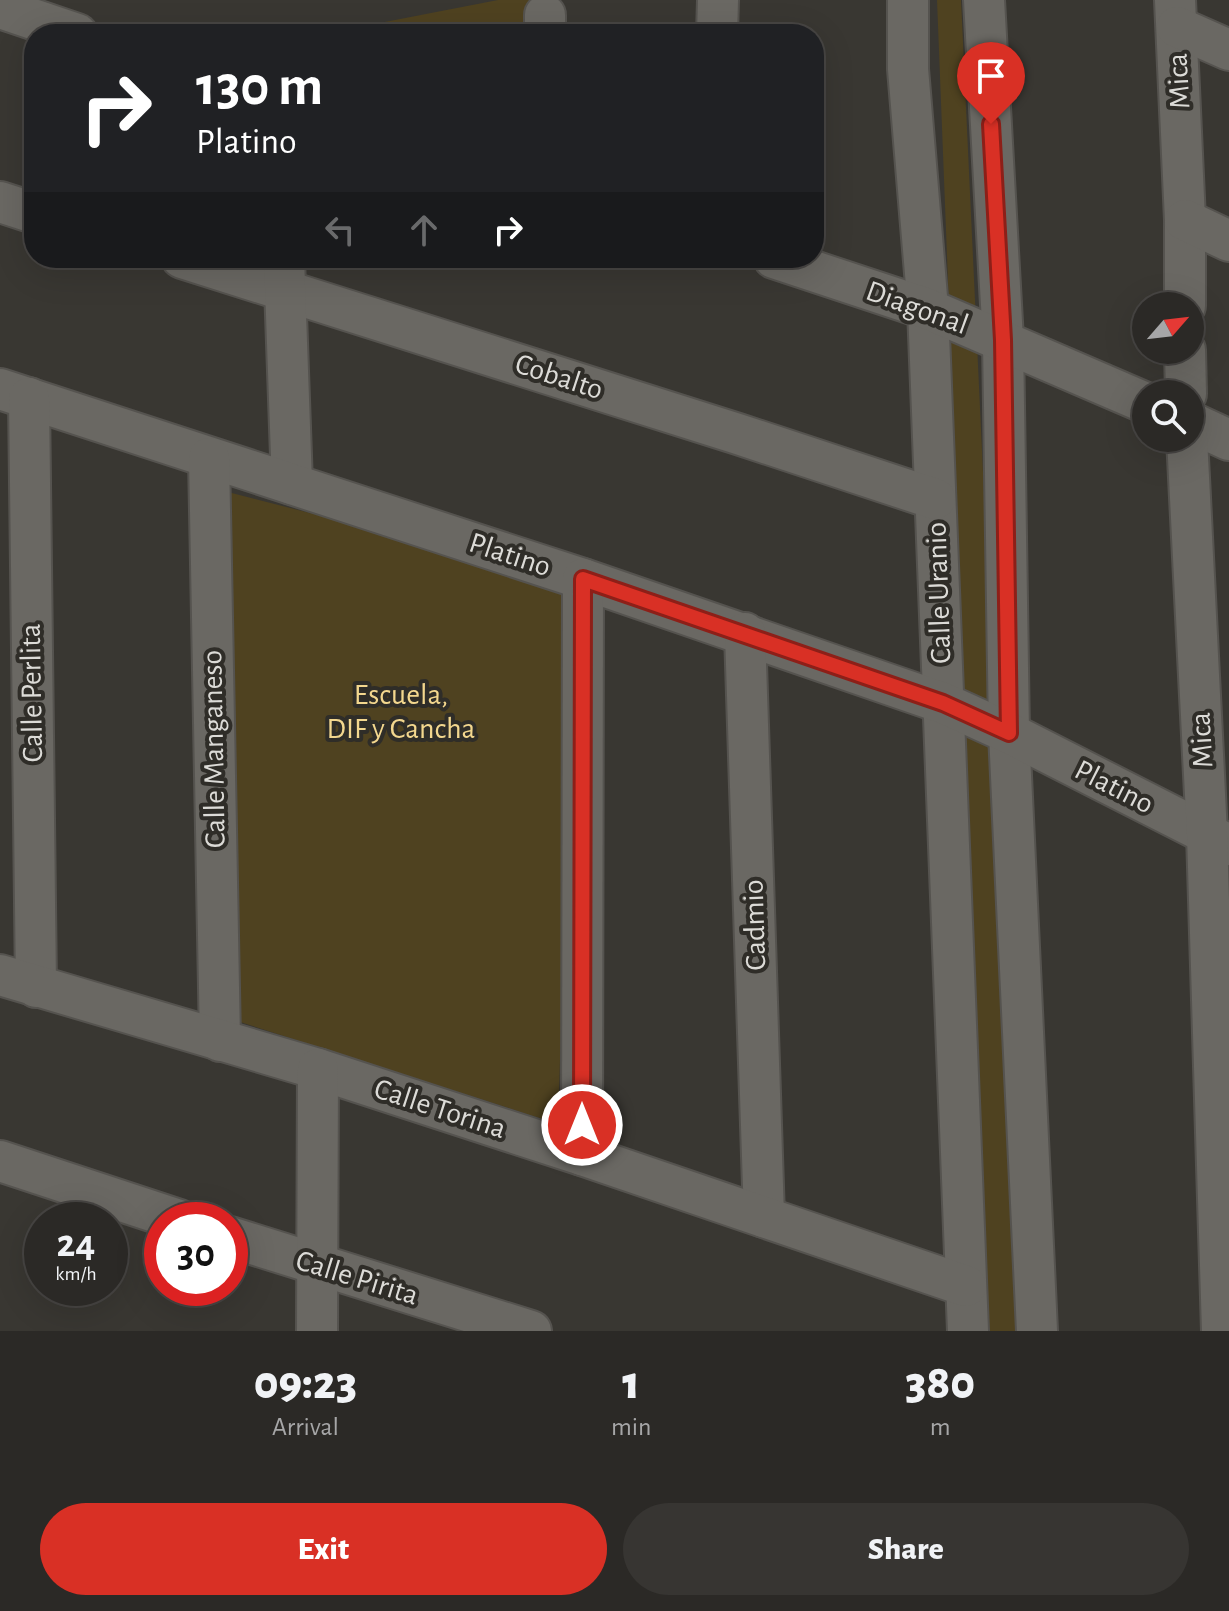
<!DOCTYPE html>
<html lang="en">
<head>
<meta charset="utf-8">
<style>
	body { margin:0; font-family:"Alegreya Sans",sans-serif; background:#373532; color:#f1f3f6; height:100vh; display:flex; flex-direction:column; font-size:30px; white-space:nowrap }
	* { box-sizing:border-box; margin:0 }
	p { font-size:26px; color:#a6a6a7 }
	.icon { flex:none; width:44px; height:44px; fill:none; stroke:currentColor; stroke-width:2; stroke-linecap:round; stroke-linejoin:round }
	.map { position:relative; height:1331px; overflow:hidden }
	.side { display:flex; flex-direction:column; background:#2b2926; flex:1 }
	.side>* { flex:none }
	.hud { position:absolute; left:24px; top:24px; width:800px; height:244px; border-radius:32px; box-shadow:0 8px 32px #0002,0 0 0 2px #474543; background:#202124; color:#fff; overflow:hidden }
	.needle { width:52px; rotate:62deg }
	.controls { position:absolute; left:1132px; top:292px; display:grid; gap:16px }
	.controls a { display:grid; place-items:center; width:72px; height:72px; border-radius:50%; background:#2b2926; box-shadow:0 8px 32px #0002,0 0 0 2px #474543; font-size:40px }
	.speed { position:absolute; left:24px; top:1202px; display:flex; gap:16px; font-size:40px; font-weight:700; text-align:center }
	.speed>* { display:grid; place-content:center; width:104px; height:104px; border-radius:50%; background:#2b2926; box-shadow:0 8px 32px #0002,0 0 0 2px #474543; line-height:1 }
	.speed small { font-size:20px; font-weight:400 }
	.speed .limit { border:12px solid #d22; background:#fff; color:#111 }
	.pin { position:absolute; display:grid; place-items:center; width:68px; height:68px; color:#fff; margin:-82px -34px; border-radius:50% 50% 50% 0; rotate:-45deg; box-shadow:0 0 8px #0007 }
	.pin .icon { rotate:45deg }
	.me { position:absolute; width:88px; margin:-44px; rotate:0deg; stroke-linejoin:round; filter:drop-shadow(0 0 6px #0008) }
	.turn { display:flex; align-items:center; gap:28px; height:168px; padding:0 40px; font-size:36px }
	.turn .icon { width:104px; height:104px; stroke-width:2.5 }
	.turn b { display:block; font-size:56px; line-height:68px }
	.lanes { display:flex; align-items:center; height:76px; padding:0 40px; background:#0003; justify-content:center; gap:40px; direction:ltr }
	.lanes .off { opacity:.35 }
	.eta { display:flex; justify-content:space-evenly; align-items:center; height:136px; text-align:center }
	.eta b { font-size:48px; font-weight:800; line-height:56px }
	.primary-button { display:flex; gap:16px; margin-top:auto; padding:16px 40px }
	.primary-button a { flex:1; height:92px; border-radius:48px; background:#d93025; color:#fff; font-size:32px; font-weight:800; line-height:92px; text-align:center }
	.primary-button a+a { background:#373532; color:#f1f3f6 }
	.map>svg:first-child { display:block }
</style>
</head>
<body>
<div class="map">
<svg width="1229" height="1331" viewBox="0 0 1229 1331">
	<rect width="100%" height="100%" fill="#393732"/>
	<!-- green -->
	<g fill="#4f4220">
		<polygon points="498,0 543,0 545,34 323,34"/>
		<polygon points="937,0 961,0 1023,1331 989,1331"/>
		<polygon points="224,491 575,581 558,1124 237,1021"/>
	</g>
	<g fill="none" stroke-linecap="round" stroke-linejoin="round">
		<!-- minor casing -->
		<g stroke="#55534f" stroke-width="44">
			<g id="minor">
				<polyline points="908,0 908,69 928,309 968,1331"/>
				<polyline points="984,0 1003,340 1009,733 1037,1331"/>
				<polyline points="1175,0 1185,220 1185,306"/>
				<polyline points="0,8 77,34"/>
				<polyline points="1177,27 1229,50"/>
				<polyline points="545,34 545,15"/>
				<polyline points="717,34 718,0"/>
				<polyline points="0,202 34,213"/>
				<polyline points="1185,220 1229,241"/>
				<polyline points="182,258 738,434 935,499"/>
				<polyline points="284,258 292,484"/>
				<polyline points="774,258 928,309 1146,403"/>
				<polyline points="1185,350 1186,394"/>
				<polyline points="0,389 583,579 943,703 1009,733 1229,845"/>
				<polyline points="29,398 36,987"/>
				<polyline points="1190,422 1229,440"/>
				<polyline points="1187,438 1207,834 1222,1331"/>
				<polyline points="209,458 220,1041"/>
				<polyline points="745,633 764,1217"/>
				<polyline points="0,975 318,1069 582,1155 966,1286"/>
				<polyline points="582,1155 583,579"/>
				<polyline points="0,1161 179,1220"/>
				<polyline points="230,1237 531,1331"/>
				<polyline points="317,1331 318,1069"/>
			</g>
		</g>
		<!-- minor -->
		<use href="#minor" stroke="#6a6863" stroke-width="40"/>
	</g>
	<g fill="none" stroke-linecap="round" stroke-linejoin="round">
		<!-- route casing -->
		<g stroke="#8d1f18" stroke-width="20">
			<polyline id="route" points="582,1125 583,579 943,703 1009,733 1003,340 991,124"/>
		</g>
		<!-- route -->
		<use href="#route" stroke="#d93025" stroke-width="14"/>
	</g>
	<g text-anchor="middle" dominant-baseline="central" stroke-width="8" stroke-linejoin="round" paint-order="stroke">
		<!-- street labels -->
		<g font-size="30" fill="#dcdbd7" stroke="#2f2d28">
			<text transform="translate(1179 81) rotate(-93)">Mica</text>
			<text transform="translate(917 308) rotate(20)">Diagonal</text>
			<text transform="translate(559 377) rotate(18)">Cobalto</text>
			<text transform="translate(510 555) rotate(18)">Platino</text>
			<text transform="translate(939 593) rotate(-92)">Calle Uranio</text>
			<text transform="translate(32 693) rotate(-91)">Calle Perlita</text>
			<text transform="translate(1202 740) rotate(-93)">Mica</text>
			<text transform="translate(214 749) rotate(-91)">Calle Manganeso</text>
			<text transform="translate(1114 787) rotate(27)">Platino</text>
			<text transform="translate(755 925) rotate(-92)">Cadmio</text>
			<text transform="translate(440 1109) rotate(18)">Calle Torina</text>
			<text transform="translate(357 1278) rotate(17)">Calle Pirita</text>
		</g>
		<!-- park labels -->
		<g font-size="30" fill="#f3d78e" stroke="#2f2d28">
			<text x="401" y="695">Escuela,<tspan x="401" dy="34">DIF y Cancha</tspan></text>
		</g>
	</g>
</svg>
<div class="controls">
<a><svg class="needle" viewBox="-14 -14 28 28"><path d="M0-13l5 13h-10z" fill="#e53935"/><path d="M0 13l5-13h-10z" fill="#a6a6a7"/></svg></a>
<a><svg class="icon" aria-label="search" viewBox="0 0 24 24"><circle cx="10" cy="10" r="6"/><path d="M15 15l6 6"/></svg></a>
</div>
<div class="speed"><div>24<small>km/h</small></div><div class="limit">30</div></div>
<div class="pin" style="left:991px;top:124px;background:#d93025"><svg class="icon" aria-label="arrive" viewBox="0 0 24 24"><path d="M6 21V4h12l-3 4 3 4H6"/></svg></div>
<svg class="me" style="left:582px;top:1125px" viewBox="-20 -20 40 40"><circle r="17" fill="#d93025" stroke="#fff" stroke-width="3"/><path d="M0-11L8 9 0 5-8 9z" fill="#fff"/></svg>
<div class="hud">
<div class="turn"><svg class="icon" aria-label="right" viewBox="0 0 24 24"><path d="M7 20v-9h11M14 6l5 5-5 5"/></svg><div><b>130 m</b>Platino</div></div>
<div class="lanes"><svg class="icon off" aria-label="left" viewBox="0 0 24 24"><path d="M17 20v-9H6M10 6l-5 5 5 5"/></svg><svg class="icon off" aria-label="ahead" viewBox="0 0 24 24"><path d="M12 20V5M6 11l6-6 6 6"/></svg><svg class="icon" aria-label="right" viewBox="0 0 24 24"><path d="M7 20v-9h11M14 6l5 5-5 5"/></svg></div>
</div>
</div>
<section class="side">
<div class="eta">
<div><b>09:23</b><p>Arrival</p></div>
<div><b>1</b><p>min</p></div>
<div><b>380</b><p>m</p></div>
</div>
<div class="primary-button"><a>Exit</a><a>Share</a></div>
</section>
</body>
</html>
